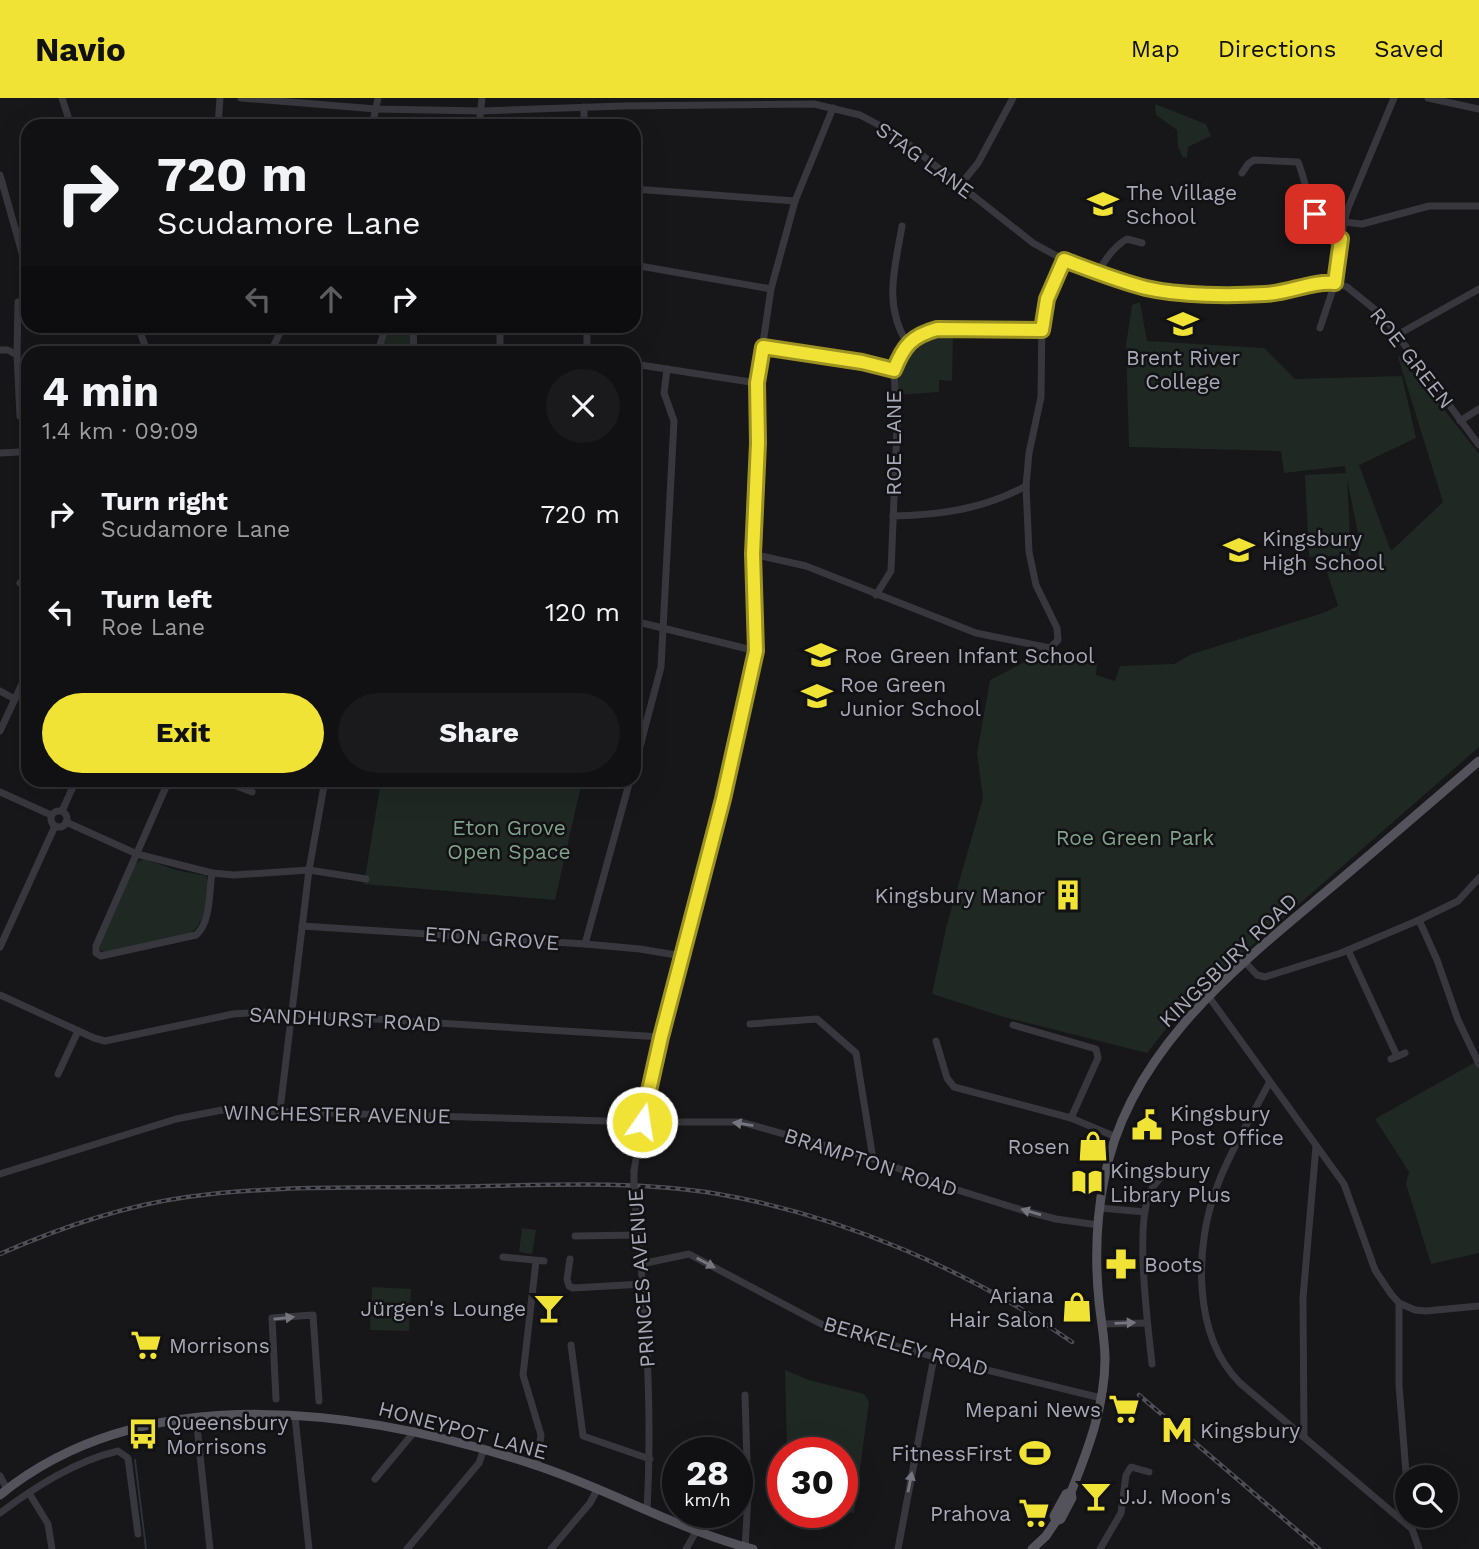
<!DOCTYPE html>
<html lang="en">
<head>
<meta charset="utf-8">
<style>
	body { margin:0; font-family:"Work Sans",sans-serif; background:#1a191b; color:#f1f3f6; height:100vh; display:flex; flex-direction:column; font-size:26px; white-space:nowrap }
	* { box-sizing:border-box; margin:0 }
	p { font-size:23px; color:#9c9d9f }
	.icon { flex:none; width:38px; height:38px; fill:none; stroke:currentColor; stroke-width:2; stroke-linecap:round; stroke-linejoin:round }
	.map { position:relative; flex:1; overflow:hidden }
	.side { position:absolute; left:21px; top:248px; width:620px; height:441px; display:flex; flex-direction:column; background:#111012; border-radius:21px; box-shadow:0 7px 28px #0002,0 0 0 2px #303032 }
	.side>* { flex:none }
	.banner { position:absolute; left:21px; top:21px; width:620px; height:214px; border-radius:21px; box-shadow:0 7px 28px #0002,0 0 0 2px #303032; background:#111012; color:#f1f3f6; overflow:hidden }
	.tools { position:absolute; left:1395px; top:1367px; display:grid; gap:14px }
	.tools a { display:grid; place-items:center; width:63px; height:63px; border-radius:50%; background:#111012; box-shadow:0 7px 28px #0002,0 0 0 2px #303032; font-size:35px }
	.speed { position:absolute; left:662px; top:1339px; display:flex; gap:14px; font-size:35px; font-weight:700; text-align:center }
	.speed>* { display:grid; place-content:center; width:91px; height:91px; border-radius:50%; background:#111012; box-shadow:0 7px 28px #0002,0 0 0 2px #303032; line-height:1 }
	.speed small { font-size:18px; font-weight:400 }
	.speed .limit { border:10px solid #d22; background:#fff; color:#111 }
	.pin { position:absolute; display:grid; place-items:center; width:60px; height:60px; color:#fff; margin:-30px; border-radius:14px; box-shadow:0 4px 10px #0006 }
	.me { position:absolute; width:77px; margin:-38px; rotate:13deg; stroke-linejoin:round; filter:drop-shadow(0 0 5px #0008) }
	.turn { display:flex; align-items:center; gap:24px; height:147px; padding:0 21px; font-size:32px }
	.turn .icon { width:91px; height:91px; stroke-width:2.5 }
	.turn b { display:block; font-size:49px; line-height:60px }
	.lanes { display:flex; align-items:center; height:66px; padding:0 21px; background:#0003; justify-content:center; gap:35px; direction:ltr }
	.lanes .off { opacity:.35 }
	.round { display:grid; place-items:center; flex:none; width:74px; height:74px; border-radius:37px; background:#1a191b }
	.head { display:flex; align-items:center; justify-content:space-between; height:119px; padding:0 21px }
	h1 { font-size:42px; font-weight:700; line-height:52px }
	.action { display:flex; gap:14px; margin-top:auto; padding:14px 21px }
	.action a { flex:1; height:80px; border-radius:42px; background:#f1e236; color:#111; font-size:28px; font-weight:700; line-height:80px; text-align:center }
	.action a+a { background:#1a191b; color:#f1f3f6 }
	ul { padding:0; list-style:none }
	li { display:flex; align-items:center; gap:21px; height:98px; padding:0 21px }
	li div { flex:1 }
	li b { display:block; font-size:26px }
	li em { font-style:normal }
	header { display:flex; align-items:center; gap:42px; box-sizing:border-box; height:98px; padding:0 35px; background:#f1e236; color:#111 }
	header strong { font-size:33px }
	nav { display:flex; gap:38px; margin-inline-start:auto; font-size:24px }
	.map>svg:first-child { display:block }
</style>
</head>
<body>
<header>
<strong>Navio</strong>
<nav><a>Map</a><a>Directions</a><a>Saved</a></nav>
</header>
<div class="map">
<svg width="1479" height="1451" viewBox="0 0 1479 1451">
	<rect width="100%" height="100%" fill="#171618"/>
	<!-- green -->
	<g fill="#202823">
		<polygon points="1155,6 1206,26 1211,38 1188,49 1187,60 1183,59 1178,49 1177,32 1156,17"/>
		<polygon points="1140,204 1147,243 1264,250 1295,281 1402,278 1416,340 1359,367 1391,453 1443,404 1398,259 1403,258 1422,290 1435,300 1479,356 1479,649 1187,904 1147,955 1004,919 932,896 946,830 983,700 977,655 990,582 1021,566 1040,550 1097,564 1096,577 1115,583 1120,568 1174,566 1192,556 1323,515 1338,508 1327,474 1358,463 1359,440 1347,381 1351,457 1309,459 1305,377 1346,375 1345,368 1284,375 1281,353 1129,349 1126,247 1132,207"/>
		<polygon points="389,228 406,228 410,232 410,255 380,256"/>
		<path d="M940 235 953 236 952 283 939 282V294L899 297C896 263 905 244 940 235Z"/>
		<polygon points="381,683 582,683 555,802 364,786"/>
		<path d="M144 761 176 772 206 778C214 791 204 829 189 836L106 854 101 853 99 848 136 765Z"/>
		<polygon points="1479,962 1479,1155 1431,1166 1406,1086 1409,1074 1375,1021"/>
		<polygon points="522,1130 536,1132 532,1156 519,1154"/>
		<polygon points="372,1189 411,1191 409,1233 370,1232"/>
		<polygon points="785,1272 809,1282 864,1296 869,1304 854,1415 842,1413 842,1354 787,1354"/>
	</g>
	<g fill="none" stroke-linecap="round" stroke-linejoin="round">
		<!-- stream -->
		<polyline stroke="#2c313c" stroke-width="2" points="135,1362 146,1451"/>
		<!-- minor -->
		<g stroke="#38373d" stroke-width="7">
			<polyline points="62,0 71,28"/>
			<polyline points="241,0 376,11 481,13 622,8 814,6 860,17 894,35 1033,145 1064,162 1123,184 1160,193 1217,196 1269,196 1321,184 1335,185 1347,189 1383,218 1479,347"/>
			<polyline points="1428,0 1479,11"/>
			<polyline points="218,28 220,0"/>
			<polyline points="372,28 378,0"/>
			<polyline points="479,28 482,0"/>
			<polyline points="584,28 584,9"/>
			<path d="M1242 75 1248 66 1254 62 1298 64C1309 90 1309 130 1341 141"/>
			<polyline points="0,77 24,162"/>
			<polyline points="960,87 978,65 1013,0"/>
			<polyline points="634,91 795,103"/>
			<polyline points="1344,124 1362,126 1429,108 1479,108"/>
			<path d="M902 128C895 170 883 206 907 245"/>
			<polyline points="634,167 771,191"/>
			<path d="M1098 175C1105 161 1113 149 1127 141L1142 145"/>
			<polyline points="138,228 148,256"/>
			<polyline points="413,228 414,256"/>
			<polyline points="587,228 587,256"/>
			<polyline points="1320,230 1335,185 1344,124 1348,110 1394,0"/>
			<polyline points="1397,237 1479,191"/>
			<polyline points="763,249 862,264 894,272"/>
			<polyline points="0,252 8,252 17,257 20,318"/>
			<polyline points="270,256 283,228"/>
			<polyline points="377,256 386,228"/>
			<polyline points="500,256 500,228"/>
			<polyline points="17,257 18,204"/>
			<polyline points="634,266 757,285"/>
			<polyline points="1460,323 1479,311"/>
			<polyline points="0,355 19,354"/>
			<path d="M893 418C941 417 983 411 1026 388"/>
			<polyline points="753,456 806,468 976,535 1050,550 1058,542 1057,530 1036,487 1029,454 1026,388 1029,355 1041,299 1042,218 1052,186 1064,162"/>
			<polyline points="20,485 28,489"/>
			<polyline points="876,497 891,473 897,328 894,272 907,245 924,235 937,231 1042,232"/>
			<polyline points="634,523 756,553"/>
			<polyline points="0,593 15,601"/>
			<polyline points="0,633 28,573"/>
			<polyline points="634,671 661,569 674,323 664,295 667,271"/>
			<path d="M169 682 96 848V855L101 858 196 837C211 825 209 793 212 775"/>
			<polyline points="222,682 252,694"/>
			<polyline points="0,694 51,717"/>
			<circle cx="59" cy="721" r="8"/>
			<polyline points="62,713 76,682"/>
			<polyline points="66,724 137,756 212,775 234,777 309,772 366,781"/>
			<polyline points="1419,822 1437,862 1458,922 1479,966"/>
			<polyline points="302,828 585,846 640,851 682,858"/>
			<polyline points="585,846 630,682"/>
			<polyline points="0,849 55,728"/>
			<polyline points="1348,852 1397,958"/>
			<polyline points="1245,864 1257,877 1265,879 1341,855 1419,822 1458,803 1479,780"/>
			<polyline points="0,897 94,940 105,943 233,916 262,914 661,939"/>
			<polyline points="1209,899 1344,1086 1375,1172 1391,1196 1399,1205 1415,1212 1426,1213 1479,1208"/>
			<polyline points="750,926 817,921 856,955 873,1061"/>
			<polyline points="1013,927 1096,951 1098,960 1071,1020"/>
			<polyline points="936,943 947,980 954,989 1071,1020 1116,1039"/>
			<polyline points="1391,961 1405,955"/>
			<polyline points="58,976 78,933"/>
			<path d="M1269 985C1252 1018 1231 1051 1218 1086 1194 1146 1192 1237 1240 1285L1412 1431"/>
			<polyline points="280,1012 309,772 325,682"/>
			<polyline points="634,1073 642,1024 661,939 723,701 756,553 753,456 758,345 757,285 771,191 795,103 833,10"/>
			<polyline points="0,1076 176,1021 222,1012 642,1024 741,1024 873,1061 948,1089 1025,1113 1056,1121 1098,1127"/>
			<path d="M634 1095C645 1200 653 1305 647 1411"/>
			<polyline points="1100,1110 1145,1114"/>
			<polyline points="575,1138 638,1137"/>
			<polyline points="503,1159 544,1163"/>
			<polyline points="570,1161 567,1181 569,1188 573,1190 643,1186"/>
			<polyline points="536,1163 523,1277 541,1337 537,1368"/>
			<polyline points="641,1166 689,1156 823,1227 934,1259 1101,1300"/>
			<polyline points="1399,1205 1399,1287 1407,1387"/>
			<polyline points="1102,1226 1147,1225"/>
			<polyline points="571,1247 583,1338 650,1361"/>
			<path d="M1152 1266C1148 1228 1134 1124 1151 1092 1153 1087 1158 1084 1161 1079"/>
			<polyline points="276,1301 272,1220 313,1217 319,1303"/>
			<polyline points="196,1319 210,1451"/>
			<polyline points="295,1319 309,1451"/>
			<polyline points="1304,1339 1303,1200 1316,1048"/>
			<polyline points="0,1378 7,1391"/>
			<polyline points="375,1381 415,1333"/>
			<polyline points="29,1395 48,1426 52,1451"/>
			<path d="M0 1415C35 1389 75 1363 118 1353L128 1360 138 1436"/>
			<polyline points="1410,1418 1412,1431 1419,1451"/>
			<polyline points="407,1451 479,1365 484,1351"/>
			<polyline points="551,1451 590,1405 598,1390"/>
			<polyline points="686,1451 697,1432"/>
			<polyline points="745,1451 748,1398 745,1297"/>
			<polyline points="898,1451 934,1259"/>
			<polyline points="1100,1451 1121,1415 1126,1377 1131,1369 1149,1374"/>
		</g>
		<!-- major -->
		<g stroke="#54535c" stroke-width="9">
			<path d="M0 1397C147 1277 369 1312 535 1367 609 1391 678 1432 753 1451"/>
			<polyline points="1056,1423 1054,1418 1066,1396 1071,1394"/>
			<path d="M1032 1451 1046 1438 1056 1423 1061 1421 1072 1400 1071 1394C1088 1352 1105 1307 1105 1261 1105 1242 1101 1223 1099 1203 1095 1163 1096 1122 1104 1082 1128 952 1239 867 1334 787 1383 746 1431 704 1479 663"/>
		</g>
		<!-- rail casing -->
		<g stroke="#4e4e56" stroke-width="4.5">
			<g id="rail">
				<path d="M0 1156C59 1130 123 1108 187 1099 265 1088 343 1090 422 1089 518 1089 622 1080 718 1096 840 1117 971 1173 1072 1244"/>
				<polyline points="1139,1297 1319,1451"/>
			</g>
		</g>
		<!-- rail -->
		<use href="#rail" stroke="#121113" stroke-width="2" stroke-dasharray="5" stroke-linecap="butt"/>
		<!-- minor-bridge -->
		<polyline stroke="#38373d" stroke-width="7" points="634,1095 634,1073"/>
	</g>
	<!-- one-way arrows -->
	<defs><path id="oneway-solid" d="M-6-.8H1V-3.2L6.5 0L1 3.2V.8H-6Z" transform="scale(1.75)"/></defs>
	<g fill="#767681">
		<use href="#oneway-solid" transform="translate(743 1026) rotate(-171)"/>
		<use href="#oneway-solid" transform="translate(1031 1114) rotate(-164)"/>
		<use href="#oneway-solid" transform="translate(706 1165) rotate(28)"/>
		<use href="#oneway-solid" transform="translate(284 1220) rotate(-6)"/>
		<use href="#oneway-solid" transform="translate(1125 1225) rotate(-2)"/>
		<use href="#oneway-solid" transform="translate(910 1384) rotate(-79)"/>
	</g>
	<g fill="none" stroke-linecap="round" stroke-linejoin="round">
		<!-- route casing -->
		<g stroke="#9d9323" stroke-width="18">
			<path id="route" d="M642 1024 661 939 723 701 756 553 753 456 758 345 757 285 763 249 862 264 894 272C904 247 912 238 937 231L1042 232 1047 201 1064 162C1091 172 1118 183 1146 190 1180 198 1231 198 1265 196 1290 195 1310 183 1335 185L1341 141 1329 136 1315 116"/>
		</g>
		<!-- route -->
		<use href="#route" stroke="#f1e236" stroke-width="12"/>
	</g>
	<!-- icons -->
	<defs>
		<g id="school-bare" transform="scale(2.415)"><path d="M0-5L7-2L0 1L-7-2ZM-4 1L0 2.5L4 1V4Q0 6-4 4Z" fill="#f1e236" stroke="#121113" stroke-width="2.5" paint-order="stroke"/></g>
		<g id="building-bare" transform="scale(2.415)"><path d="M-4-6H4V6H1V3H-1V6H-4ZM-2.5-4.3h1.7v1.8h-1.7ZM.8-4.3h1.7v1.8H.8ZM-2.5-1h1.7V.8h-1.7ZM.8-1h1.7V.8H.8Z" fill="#f1e236" stroke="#121113" stroke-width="2.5" paint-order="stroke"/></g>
		<g id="civic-bare" transform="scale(2.415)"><path d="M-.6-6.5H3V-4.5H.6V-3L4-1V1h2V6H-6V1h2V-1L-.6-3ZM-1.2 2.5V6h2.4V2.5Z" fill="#f1e236" stroke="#121113" stroke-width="2.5" paint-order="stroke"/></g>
		<g id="shop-bare" transform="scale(2.415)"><path d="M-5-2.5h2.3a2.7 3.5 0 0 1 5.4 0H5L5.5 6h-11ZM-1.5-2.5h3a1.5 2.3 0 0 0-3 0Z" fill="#f1e236" stroke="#121113" stroke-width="2.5" paint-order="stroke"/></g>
		<g id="library-bare" transform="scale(2.415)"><path d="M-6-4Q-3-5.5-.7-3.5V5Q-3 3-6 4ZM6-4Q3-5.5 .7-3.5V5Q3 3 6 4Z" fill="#f1e236" stroke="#121113" stroke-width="2.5" paint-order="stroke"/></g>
		<g id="pharmacy-bare" transform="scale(2.415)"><path d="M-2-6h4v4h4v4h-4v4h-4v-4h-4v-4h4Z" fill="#f1e236" stroke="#121113" stroke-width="2.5" paint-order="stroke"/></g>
		<g id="bar-bare" transform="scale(2.415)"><path d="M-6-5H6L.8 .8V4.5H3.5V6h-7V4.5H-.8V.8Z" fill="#f1e236" stroke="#121113" stroke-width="2.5" paint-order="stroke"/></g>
		<g id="supermarket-bare" transform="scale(2.415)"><path d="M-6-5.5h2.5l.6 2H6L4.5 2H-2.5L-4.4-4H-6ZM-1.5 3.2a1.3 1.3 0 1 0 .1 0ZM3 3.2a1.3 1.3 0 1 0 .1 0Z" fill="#f1e236" stroke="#121113" stroke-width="2.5" paint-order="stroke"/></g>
		<g id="metro-bare" transform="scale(2.415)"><path d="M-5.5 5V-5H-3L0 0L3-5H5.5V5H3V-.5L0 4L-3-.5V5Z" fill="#f1e236" stroke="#121113" stroke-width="2.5" paint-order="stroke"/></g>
		<g id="bus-bare" transform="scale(2.415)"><path d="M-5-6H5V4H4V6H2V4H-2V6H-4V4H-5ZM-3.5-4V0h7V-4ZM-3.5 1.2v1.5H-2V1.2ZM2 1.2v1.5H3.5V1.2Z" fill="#f1e236" stroke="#121113" stroke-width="2.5" paint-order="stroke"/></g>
		<g id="stadium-bare" transform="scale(2.415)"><path d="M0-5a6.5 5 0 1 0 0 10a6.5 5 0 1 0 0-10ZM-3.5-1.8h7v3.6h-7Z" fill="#f1e236" stroke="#121113" stroke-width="2.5" paint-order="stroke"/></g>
	</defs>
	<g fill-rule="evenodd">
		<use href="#school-bare" x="1103" y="106"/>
		<use href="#school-bare" x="1183" y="226"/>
		<use href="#school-bare" x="1239" y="452"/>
		<use href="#school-bare" x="821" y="557"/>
		<use href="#school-bare" x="817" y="598"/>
		<use href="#building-bare" x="1068" y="797"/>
		<use href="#civic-bare" x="1147" y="1027"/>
		<use href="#shop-bare" x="1093" y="1048"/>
		<use href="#library-bare" x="1087" y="1084"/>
		<use href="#pharmacy-bare" x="1121" y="1166"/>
		<use href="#shop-bare" x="1077" y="1209"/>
		<use href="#bar-bare" x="549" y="1210"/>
		<use href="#supermarket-bare" x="146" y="1247"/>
		<use href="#supermarket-bare" x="1124" y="1311"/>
		<use href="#metro-bare" x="1177" y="1332"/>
		<use href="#bus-bare" x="143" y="1336"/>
		<use href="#stadium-bare" x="1035" y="1355"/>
		<use href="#bar-bare" x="1096" y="1398"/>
		<use href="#supermarket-bare" x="1034" y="1415"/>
	</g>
	<g text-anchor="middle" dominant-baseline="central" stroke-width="5" stroke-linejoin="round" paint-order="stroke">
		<!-- street labels -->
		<g font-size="21" fill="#a8a9b8" stroke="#121113">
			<text transform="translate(925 62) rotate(36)">STAG LANE</text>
			<text transform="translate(1412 260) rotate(52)">ROE GREEN</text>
			<text transform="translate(893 345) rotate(-90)">ROE LANE</text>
			<text transform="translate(492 840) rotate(4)">ETON GROVE</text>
			<text transform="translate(1228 862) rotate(-44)">KINGSBURY ROAD</text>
			<text transform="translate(345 921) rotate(3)">SANDHURST ROAD</text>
			<text transform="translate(337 1016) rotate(1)">WINCHESTER AVENUE</text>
			<text transform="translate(871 1064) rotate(18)">BRAMPTON ROAD</text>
			<text transform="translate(641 1180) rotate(-94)">PRINCES AVENUE</text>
			<text transform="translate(906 1248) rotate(16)">BERKELEY ROAD</text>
			<text transform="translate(463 1332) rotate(15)">HONEYPOT LANE</text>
		</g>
		<!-- poi labels -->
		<g font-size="21" fill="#a8a9b8" stroke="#121113" text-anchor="start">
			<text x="1126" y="94">The Village<tspan x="1126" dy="24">School</tspan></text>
			<text x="1183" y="259" text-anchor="middle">Brent River<tspan x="1183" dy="24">College</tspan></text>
			<text x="1262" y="440">Kingsbury<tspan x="1262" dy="24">High School</tspan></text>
			<text x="844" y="557">Roe Green Infant School</text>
			<text x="840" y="586">Roe Green<tspan x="840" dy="24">Junior School</tspan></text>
			<text x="1045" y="797" text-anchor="end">Kingsbury Manor</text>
			<text x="1170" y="1015">Kingsbury<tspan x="1170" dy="24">Post Office</tspan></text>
			<text x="1070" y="1048" text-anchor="end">Rosen</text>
			<text x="1110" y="1072">Kingsbury<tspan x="1110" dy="24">Library Plus</tspan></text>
			<text x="1144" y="1166">Boots</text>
			<text x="1054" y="1197" text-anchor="end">Ariana<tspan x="1054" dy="24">Hair Salon</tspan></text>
			<text x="526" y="1210" text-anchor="end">Jürgen's Lounge</text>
			<text x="169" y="1247">Morrisons</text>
			<text x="1101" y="1311" text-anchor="end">Mepani News</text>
			<text x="166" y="1324">Queensbury<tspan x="166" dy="24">Morrisons</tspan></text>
			<text x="1200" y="1332">Kingsbury</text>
			<text x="1012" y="1355" text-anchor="end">FitnessFirst</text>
			<text x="1119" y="1398">J.J. Moon's</text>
			<text x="1011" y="1415" text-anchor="end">Prahova</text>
		</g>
		<!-- park labels -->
		<g font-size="21" fill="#80a38b" stroke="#121113">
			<text x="509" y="729">Eton Grove<tspan x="509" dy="24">Open Space</tspan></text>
			<text x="1135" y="739">Roe Green Park</text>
		</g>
	</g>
</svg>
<div class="tools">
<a><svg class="icon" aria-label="search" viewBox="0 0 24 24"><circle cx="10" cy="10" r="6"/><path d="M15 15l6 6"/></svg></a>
</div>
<div class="speed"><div>28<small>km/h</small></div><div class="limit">30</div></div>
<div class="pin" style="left:1315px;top:116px;background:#d93025"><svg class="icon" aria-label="arrive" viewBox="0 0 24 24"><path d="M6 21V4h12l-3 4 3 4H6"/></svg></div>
<svg class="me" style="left:642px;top:1024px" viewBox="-20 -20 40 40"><circle r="17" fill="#f1e236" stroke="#fff" stroke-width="3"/><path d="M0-11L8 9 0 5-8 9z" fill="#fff"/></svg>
<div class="banner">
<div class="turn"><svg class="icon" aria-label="right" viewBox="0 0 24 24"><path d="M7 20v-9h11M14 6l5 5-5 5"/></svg><div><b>720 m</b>Scudamore Lane</div></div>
<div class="lanes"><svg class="icon off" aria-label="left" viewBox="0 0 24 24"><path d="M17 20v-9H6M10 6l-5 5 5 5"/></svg><svg class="icon off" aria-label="ahead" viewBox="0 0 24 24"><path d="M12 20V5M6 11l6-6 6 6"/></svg><svg class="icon" aria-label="right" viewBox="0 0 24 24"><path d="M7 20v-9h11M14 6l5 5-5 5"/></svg></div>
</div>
<section class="side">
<div class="head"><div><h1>4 min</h1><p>1.4 km · 09:09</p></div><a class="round"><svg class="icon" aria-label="close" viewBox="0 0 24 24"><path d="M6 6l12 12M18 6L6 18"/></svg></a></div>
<ul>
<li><svg class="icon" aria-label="right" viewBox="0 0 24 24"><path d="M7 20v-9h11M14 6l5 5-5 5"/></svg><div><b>Turn right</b><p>Scudamore Lane</p></div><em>720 m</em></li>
<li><svg class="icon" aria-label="left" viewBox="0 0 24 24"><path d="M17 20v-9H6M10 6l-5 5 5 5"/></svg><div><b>Turn left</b><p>Roe Lane</p></div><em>120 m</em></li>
</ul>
<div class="action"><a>Exit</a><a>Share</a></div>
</section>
</div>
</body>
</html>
